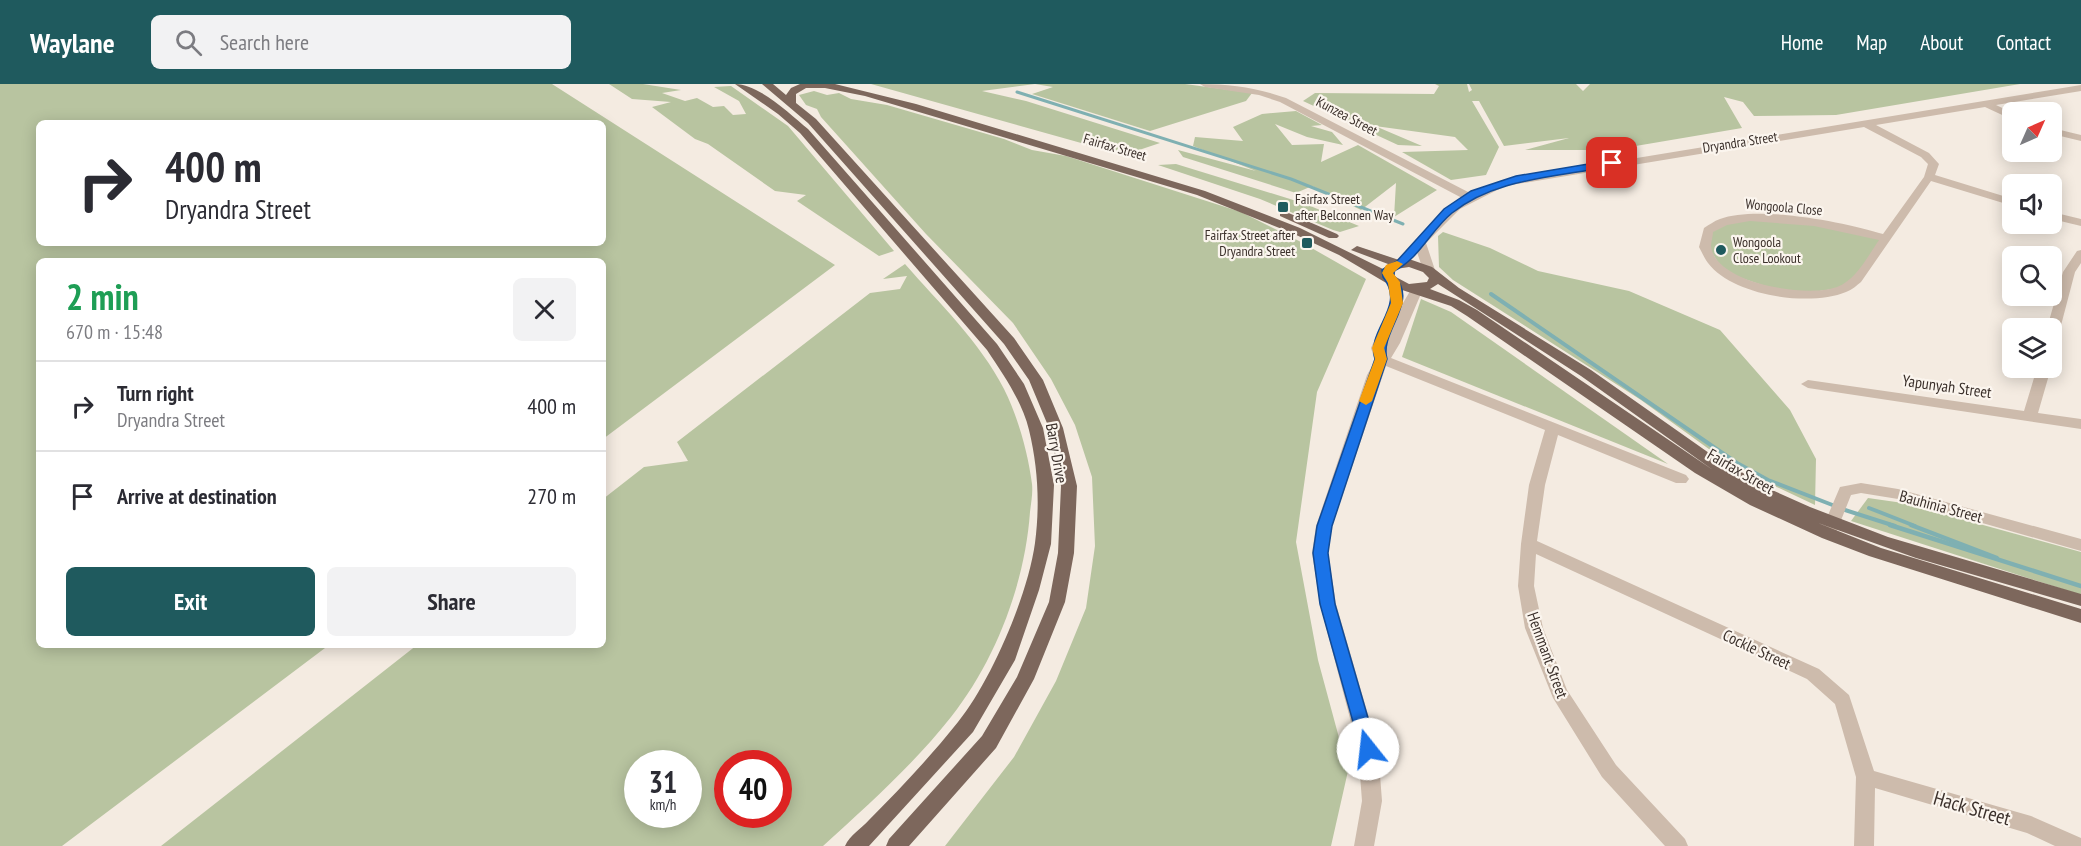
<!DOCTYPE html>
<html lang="en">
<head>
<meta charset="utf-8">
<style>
	body { margin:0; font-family:"PT Sans Narrow",sans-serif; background:#f2f2f3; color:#2b2b33; height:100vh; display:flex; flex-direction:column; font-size:22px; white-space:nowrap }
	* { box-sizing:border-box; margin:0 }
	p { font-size:20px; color:#7c7c81 }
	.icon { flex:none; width:33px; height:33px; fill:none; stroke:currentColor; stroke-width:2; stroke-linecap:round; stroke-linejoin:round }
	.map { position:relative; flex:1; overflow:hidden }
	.sheet { position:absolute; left:36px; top:174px; width:570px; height:390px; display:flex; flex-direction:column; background:#fff; border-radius:9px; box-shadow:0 3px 15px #0003 }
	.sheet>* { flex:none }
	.guide { position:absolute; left:36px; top:36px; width:570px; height:126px; border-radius:9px; box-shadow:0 3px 15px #0003; background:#fff; color:#2b2b33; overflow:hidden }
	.needle { width:39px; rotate:45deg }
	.controls { position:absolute; left:2002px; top:18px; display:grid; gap:12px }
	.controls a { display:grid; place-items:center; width:60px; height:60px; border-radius:9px; background:#fff; box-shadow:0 3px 15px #0003; font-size:30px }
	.speed { position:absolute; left:624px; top:666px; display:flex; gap:12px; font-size:30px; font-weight:700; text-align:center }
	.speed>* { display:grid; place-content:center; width:78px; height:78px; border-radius:50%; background:#fff; box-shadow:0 3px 15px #0003; line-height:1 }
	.speed small { font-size:15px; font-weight:400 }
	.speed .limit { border:9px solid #d22; background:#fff; color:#111 }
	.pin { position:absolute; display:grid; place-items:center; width:51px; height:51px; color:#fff; margin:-26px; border-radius:12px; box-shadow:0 3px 9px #0006 }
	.me { position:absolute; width:66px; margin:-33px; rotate:344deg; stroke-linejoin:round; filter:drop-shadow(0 0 4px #0008) }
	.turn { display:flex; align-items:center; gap:21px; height:126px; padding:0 30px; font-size:27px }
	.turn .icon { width:78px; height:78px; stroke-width:2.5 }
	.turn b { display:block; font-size:42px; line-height:51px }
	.round { display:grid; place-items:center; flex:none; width:63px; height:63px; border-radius:9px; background:#f2f2f3 }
	.overview { display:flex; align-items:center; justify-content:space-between; height:102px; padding:0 30px }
	h1 { font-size:36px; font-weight:700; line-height:45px; color:#1e9e55 }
	.action { display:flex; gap:12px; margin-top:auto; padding:12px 30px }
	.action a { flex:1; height:69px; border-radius:9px; background:#1f5a5e; color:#fff; font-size:24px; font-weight:700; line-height:69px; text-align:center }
	.action a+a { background:#f2f2f3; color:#2b2b33 }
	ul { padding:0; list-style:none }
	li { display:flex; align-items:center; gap:18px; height:90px; padding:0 30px; border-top:2px solid #e1e1e2 }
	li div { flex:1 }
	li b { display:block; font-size:22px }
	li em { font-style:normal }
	header { display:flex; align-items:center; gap:36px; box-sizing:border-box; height:84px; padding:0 30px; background:#1f5a5e; color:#fff }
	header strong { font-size:28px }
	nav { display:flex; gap:33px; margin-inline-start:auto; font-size:21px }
	.search { width:420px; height:54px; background:#f2f2f3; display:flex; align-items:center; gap:15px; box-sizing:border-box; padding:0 21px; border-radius:9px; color:#7c7c81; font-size:22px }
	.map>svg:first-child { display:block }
</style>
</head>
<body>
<header>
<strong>Waylane</strong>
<div class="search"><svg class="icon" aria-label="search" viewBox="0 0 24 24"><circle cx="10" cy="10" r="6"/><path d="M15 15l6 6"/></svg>Search here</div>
<nav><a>Home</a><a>Map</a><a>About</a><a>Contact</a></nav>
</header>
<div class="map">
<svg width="2081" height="762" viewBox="0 0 2081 762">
	<rect width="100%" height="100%" fill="#f4ebe1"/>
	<!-- green -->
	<g fill="#b8c4a0" fill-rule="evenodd">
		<path d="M0 0H552L835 181 603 355V177H39V561H329L62 762H0ZM39 39H603V159H39Z"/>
		<polygon points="609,0 643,0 681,6 662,9 685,17 697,14 713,23 724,22 733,31 746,30 739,17 714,3 731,2 788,42 894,167 879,172 797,117 806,111 775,107 708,60 695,55 652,23 671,18 632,15"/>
		<polygon points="871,0 1185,0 1252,9 1246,17 1150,47 1032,10 1053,3 1035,0 982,7 1026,17 1160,59 1124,71"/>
		<polygon points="1435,0 1467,0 1469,8 1472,6 1469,0 1576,0 1583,7 1590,0 2020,0 1836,31 1754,32 1743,18 1724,13 1742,44 1612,66 1525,66 1569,54 1504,62 1479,17 1472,17 1499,63 1486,91 1451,96 1402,68 1468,66 1455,53 1375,42 1422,62 1398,61 1303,17 1315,9 1434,10 1439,2"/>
		<polygon points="814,7 827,11 839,9 851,15 887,21 1004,55 1032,66 1066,72 1241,128 1301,158 1366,195 1317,308 1296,458 1318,576 1348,687 1331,762 945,762 1014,673 1056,597 1086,524 1095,462 1092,393 1075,341 1051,295 1013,239 926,150 821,33 817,25 806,21 799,11"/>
		<polygon points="1296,27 1322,41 1311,42 1332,48 1343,61 1307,53 1275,40 1292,61 1324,60 1321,78 1358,61 1437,106 1394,133 1396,99 1361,126 1312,102 1296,109 1183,73 1178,66 1256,87 1193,62 1195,53 1243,57 1233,43 1262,30"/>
		<polygon points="1176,80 1303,119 1359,142 1340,148 1333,146 1260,115 1158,81"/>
		<polygon points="1732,134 1849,144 1886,154 1848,203 1791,211 1724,188 1704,156 1705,150"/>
		<polygon points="1443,148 1490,164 1538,187 1629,207 1720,246 1790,326 1816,375 1815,421 1762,396 1713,368 1641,316 1453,196 1439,183 1438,152"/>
		<path d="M905 180C939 219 980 258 1004 305 1018 333 1028 369 1032 400 1033 409 1031 419 1030 428 1025 499 996 576 951 633 914 680 868 721 823 762H161L417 561H603V415L644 383 688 377 677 358 870 209 900 205 907 192 883 195ZM638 680H688V730H638ZM728 680H778V730H728Z"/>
		<polygon points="1421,215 1451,228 1668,380 1402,273"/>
		<polygon points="1868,414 1903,419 2081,468 2081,511 1851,437"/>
	</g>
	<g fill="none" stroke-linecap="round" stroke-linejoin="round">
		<!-- stream-far2 -->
		<polyline stroke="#7fb0b2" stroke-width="3" points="1017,8 1291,95 1403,140"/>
		<!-- stream-far1 -->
		<g stroke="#7fb0b2" stroke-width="4">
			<polyline points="1491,210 1737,379 1768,396 1835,422"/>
			<polyline points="1869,424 1915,442"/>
			<polyline points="1842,425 1895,442"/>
		</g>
		<!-- stream -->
		<g stroke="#7fb0b2" stroke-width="4.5">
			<polyline points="1890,441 2081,502"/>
			<polyline points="1911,441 1997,474"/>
		</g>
		<!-- minor -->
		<g fill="#cdbbac" fill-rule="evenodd">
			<path d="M1200 0C1231 0 1258 4 1286 14L1470 109 1502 96 2081 1V7L1996 21 2013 29V36L1985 23 1876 41 1929 69 1939 80 1935 91 2013 115V122L1931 97 1861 198C1857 201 1852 206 1846 208 1810 223 1733 212 1708 179 1704 174 1702 168 1699 163L1704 144C1709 141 1714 137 1720 135 1758 121 1844 138 1883 150L1924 93 1928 80 1921 73 1864 43 1505 102 1460 125 1426 159 1435 186 1429 190 1423 186 1417 168 1404 182H1396L1394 179 1441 129 1462 114 1280 18 1259 11 1205 3ZM1750 137 1814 142 1879 156C1868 172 1856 196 1837 203 1808 214 1715 200 1711 162 1711 158 1713 152 1713 148L1727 141Z"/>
			<polygon points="2052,44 2081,51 2081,57 2052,50"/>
			<polygon points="2052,128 2081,135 2081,142 2052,135"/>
			<polygon points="2081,166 2081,179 2075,188 2059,249 2052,253 2052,244 2047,244 2063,188 2077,167"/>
			<polygon points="1394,195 1400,199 1403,219 1413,202 1421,202 1423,205 1400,259 1391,274 1686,391 1689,395 1686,399 1676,399 1558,351 1545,401 1537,457 1819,585 1849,611 1874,687 2031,732 2081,754 2081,762 2055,762 2027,749 1875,704 1874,762 1854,762 1856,693 1835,620 1807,595 1536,470 1534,502 1543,544 1567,606 1616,681 1685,755 1688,762 1665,762 1602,693 1553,614 1525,544 1518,502 1521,460 1529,401 1545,346 1386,282 1332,442 1328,469 1336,520 1378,665 1382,717 1374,762 1354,762 1362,717 1358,665 1320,520 1312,469 1316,442 1367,291 1375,277 1371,264 1391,219 1388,199"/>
			<polygon points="2037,284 2051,284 2038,329 2081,335 2081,345 1808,304 1801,300 1808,296 2024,327"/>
			<polygon points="1861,399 1898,405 2081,455 2081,467 1898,415 1861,409 1851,411 1834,454 1822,454 1820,450 1840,403"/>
		</g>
		<!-- major -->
		<g fill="#7d675c" fill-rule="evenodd">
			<path d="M735 0C759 0 790 30 808 45L997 260 1024 300 1043 344 1054 401 1051 460 1039 506 1015 576 973 648 869 762H845C850 751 861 745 869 736 900 705 931 672 958 638 991 597 1028 511 1035 459 1040 421 1038 383 1029 346 1022 317 1003 290 987 266L800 49 778 30Z"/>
			<path d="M762 0H773L786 11 791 4 800 0H835L916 20 1205 107 1300 144 1383 185 1388 180 1351 166 1357 162 1402 177 1409 175 1432 183 1459 204 1591 286 1709 369 1772 406 1810 423 1888 453 2081 510V522L1916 474 1818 439 1881 464 2081 525V539L1869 472 1822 454 1750 421 1695 389 1467 232 1451 222 1393 203 1339 171 1292 149 1197 111 865 12 825 4H806L796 10V19L816 35 1014 254 1043 296 1063 344 1077 402 1074 469 1065 518 1034 595 996 664 909 762H886L889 755 982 652 1017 593 1049 518 1058 469 1061 402 1049 344 1029 296 1004 260 808 39ZM1409 183 1423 188 1429 194 1427 198 1409 200 1394 192 1396 185ZM1438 200 1581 292 1713 386 1477 226 1459 216 1430 205Z"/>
			<polygon points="1284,127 1337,150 1339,152 1337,154 1329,154 1280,132 1280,128"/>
		</g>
	</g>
	<!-- route -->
	<path fill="#1a73e8" stroke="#114b97" stroke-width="1.5" d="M1612 76 1616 79 1615 81C1560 94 1498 92 1452 129 1431 146 1419 175 1394 187V192C1420 217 1379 248 1387 275L1332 442 1328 469 1335 520 1377 665 1375 670 1368 673 1362 670 1320 520 1313 469 1317 442 1375 275C1366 245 1407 223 1383 193L1382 186 1397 177 1444 125 1471 107 1516 92Z"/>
	<!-- slow -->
	<polygon fill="#f59e0b" points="1397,177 1403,180 1393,189 1400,198 1403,219 1384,264 1387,275 1372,317 1366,321 1359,317 1375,275 1372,264 1391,219 1388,199 1382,189 1386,181"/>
	<!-- markers -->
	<g fill="#1f5a5e" stroke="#fbf5ee" stroke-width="2">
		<rect x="1277" y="117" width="12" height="12" rx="3"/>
		<rect x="1301" y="153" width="12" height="12" rx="3"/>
		<circle cx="1721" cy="166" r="6"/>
	</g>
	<g text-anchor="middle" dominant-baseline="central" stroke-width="4.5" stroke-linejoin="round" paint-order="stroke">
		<!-- far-street labels -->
		<g font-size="14" fill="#3b302b" stroke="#fbf5ee">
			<text transform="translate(1347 32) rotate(28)">Kunzea Street</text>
			<text transform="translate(1740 58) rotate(-9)">Dryandra Street</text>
			<text transform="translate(1115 63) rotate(16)">Fairfax Street</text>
			<text transform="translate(1784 123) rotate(5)">Wongoola Close</text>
		</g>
		<!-- far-poi labels -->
		<g font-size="14" fill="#3b302b" stroke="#fbf5ee" text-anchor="start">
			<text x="1295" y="115">Fairfax Street<tspan x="1295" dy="16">after Belconnen Way</tspan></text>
			<text x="1295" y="151" text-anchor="end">Fairfax Street after<tspan x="1295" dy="16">Dryandra Street</tspan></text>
			<text x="1733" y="158">Wongoola<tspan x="1733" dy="16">Close Lookout</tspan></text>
		</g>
		<!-- street labels -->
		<g font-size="16" fill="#3b302b" stroke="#fbf5ee">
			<text transform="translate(1947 302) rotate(8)">Yapunyah Street</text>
			<text transform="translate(1057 369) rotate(80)">Barry Drive</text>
			<text transform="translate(1741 387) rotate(30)">Fairfax Street</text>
			<text transform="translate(1941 422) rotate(15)">Bauhinia Street</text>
			<text transform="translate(1757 565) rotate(25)">Cockle Street</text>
			<text transform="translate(1548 571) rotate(70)">Hemmant Street</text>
		</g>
		<!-- near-street labels -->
		<g font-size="20" fill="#3b302b" stroke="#fbf5ee">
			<text transform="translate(1972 724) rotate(16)">Hack Street</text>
		</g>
	</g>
</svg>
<div class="controls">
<a><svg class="needle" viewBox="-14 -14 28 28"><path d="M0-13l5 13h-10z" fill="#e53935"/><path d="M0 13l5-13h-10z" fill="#7c7c81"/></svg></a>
<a><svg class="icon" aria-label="sound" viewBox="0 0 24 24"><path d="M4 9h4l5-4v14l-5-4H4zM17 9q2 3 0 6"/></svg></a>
<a><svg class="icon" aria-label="search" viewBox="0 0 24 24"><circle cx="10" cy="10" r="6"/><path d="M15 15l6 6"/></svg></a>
<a><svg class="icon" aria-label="layers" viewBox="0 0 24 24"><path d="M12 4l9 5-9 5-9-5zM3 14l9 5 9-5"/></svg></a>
</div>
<div class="speed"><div>31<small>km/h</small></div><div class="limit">40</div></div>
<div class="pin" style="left:1612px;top:79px;background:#d93025"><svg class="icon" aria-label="arrive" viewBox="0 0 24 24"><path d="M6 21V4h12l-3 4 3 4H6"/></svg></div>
<svg class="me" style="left:1368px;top:665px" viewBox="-20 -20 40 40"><circle r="19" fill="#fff"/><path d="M0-13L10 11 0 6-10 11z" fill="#1a73e8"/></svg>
<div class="guide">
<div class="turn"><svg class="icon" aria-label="right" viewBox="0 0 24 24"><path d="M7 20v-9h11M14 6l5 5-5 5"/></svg><div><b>400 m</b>Dryandra Street</div></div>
</div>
<section class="sheet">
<div class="overview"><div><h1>2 min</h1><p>670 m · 15:48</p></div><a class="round"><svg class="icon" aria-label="close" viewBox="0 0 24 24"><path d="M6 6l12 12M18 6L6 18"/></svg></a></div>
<ul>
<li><svg class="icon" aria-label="right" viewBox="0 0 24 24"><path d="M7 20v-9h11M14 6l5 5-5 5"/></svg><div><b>Turn right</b><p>Dryandra Street</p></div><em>400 m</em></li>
<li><svg class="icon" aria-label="arrive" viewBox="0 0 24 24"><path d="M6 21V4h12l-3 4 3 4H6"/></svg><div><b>Arrive at destination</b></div><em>270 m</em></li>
</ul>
<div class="action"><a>Exit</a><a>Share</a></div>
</section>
</div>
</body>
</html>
